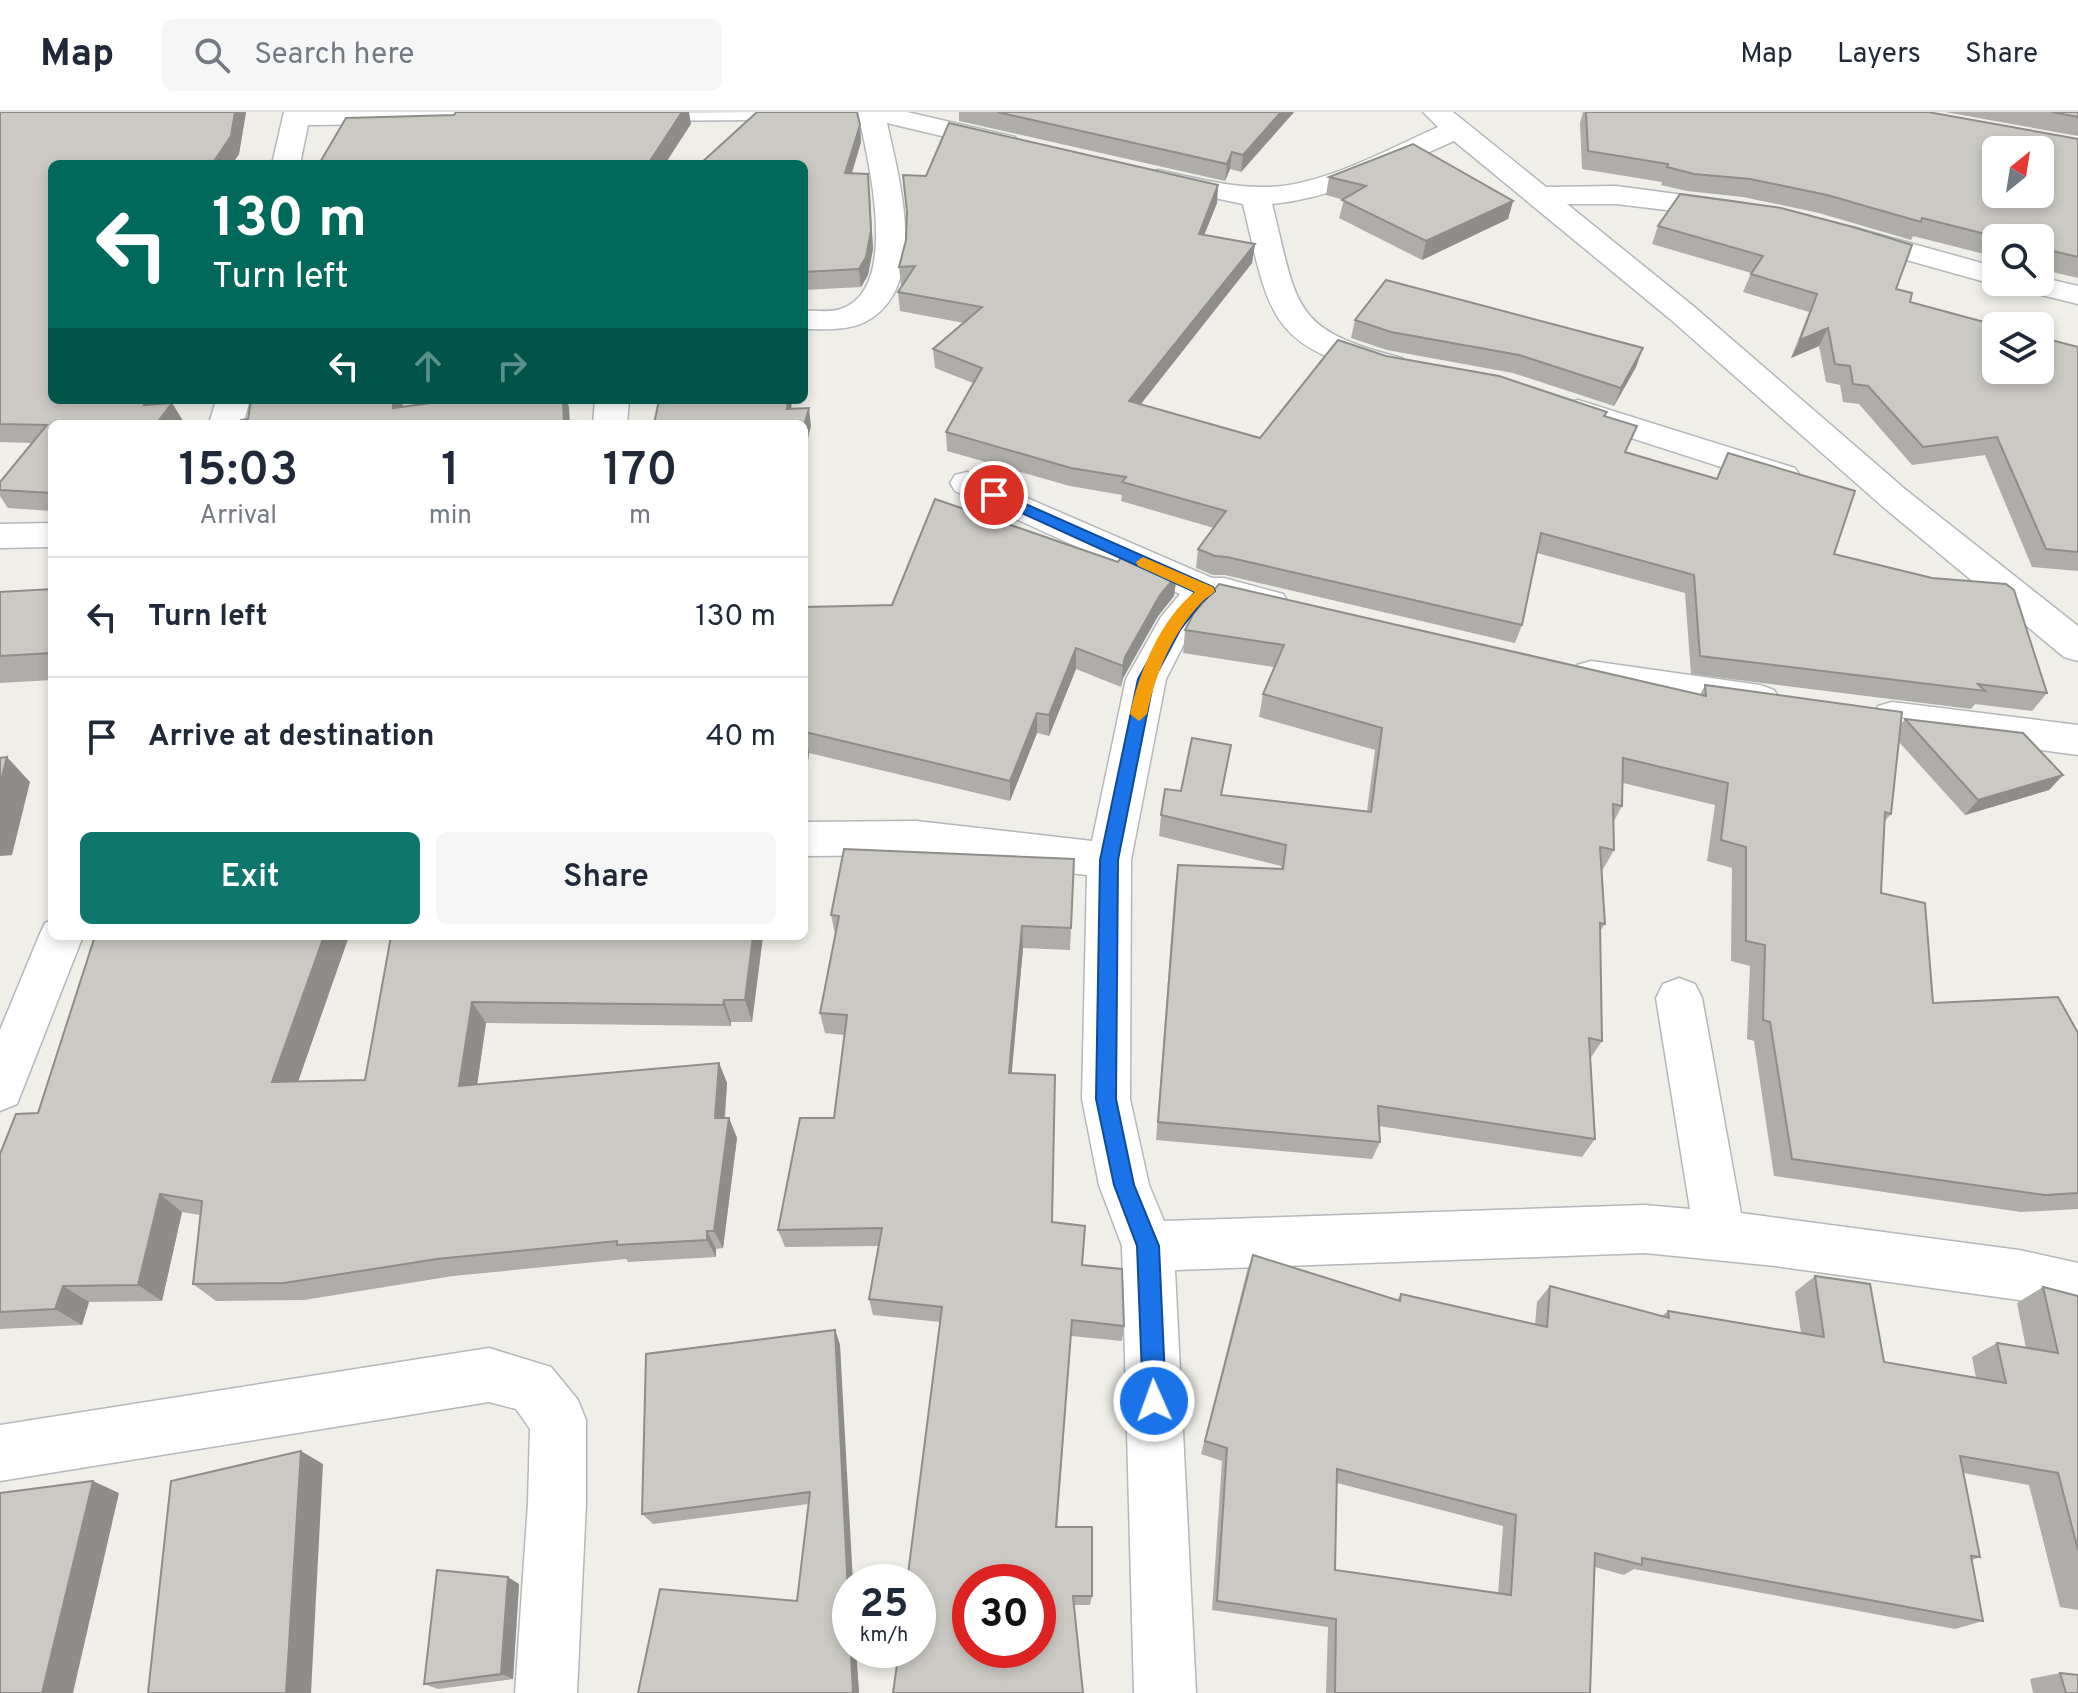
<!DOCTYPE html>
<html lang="en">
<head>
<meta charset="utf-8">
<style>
	body { margin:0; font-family:Overpass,sans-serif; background:#f6f6f7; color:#1f2937; height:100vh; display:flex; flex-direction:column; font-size:30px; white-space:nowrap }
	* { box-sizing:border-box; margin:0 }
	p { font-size:26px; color:#747a83 }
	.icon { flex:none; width:44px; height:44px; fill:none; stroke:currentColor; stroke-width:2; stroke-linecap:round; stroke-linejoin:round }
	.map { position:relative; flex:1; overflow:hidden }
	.drawer { position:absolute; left:48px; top:308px; width:760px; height:520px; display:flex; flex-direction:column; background:#fff; border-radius:12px; box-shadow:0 4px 12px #0003 }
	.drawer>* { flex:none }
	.top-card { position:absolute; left:48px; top:48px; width:760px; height:244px; border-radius:12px; box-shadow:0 4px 12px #0003; background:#00695c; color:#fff; overflow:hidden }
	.needle { width:52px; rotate:30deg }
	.controls { position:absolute; left:1982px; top:24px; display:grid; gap:16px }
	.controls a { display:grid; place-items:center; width:72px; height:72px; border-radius:12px; background:#fff; box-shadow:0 4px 12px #0003; font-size:40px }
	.speed { position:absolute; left:832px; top:1452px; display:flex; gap:16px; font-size:40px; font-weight:700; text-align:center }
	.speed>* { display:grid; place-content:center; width:104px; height:104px; border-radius:50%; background:#fff; box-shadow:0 4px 12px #0003; line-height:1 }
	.speed small { font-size:20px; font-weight:400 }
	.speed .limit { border:12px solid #d22; background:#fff; color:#111 }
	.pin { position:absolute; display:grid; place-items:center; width:68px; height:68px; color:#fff; margin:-34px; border:4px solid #fff; border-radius:50%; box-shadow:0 2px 8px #0007 }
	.me { position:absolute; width:88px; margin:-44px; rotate:358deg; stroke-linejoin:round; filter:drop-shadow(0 0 6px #0008) }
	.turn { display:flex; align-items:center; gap:28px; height:168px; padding:0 32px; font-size:36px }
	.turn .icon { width:104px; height:104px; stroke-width:2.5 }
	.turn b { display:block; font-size:56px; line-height:68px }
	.lanes { display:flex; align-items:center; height:76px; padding:0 32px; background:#0003; justify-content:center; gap:40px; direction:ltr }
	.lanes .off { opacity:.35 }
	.eta { display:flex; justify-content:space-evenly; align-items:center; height:136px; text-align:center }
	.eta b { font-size:48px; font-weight:600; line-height:56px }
	.action { display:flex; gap:16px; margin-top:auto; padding:16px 32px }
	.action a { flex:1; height:92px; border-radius:12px; background:#0f766e; color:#fff; font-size:32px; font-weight:600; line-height:92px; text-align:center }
	.action a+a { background:#f6f6f7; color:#1f2937 }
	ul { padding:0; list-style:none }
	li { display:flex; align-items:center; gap:24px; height:120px; padding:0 32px; border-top:2px solid #e0e1e3 }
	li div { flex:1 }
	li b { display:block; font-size:30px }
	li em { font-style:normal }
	header { display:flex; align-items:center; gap:48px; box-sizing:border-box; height:112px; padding:0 40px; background:#fff; border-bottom:2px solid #e0e1e3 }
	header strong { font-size:38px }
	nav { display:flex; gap:44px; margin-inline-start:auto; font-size:28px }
	.search { width:560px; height:72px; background:#f6f6f7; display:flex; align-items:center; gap:20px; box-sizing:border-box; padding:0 28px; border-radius:12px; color:#747a83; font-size:30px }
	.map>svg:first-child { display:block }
</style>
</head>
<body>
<header>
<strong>Map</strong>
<div class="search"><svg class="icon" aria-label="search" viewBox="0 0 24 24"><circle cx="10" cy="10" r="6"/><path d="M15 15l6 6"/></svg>Search here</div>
<nav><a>Map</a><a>Layers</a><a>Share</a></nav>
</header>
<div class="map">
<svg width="2078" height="1581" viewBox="0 0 2078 1581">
	<rect width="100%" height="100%" fill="#efeee8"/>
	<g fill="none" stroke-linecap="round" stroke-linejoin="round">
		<!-- street casing -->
		<g stroke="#b5b7ba" stroke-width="3">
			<g id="street">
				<polygon points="284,0 513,0 515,3 511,9 502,11 308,13 300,52 272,52"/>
				<polygon points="765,0 761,6 752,8 631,9 622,7 618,1"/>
				<path d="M858 0H907L1015 25 1019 31 1015 37 1005 39 887 11C899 67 931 176 865 210 847 219 823 217 804 217V199C815 198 830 201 841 197 902 176 867 45 858 0Z"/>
				<path d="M1423 0H1453L1546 75 1616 74 1744 91 1748 97 1744 103 1734 106 1616 92H1567L1692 193 1906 378 2078 514V549L2064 545 1882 394 1670 207 1454 29C1396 54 1336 86 1272 92 1298 195 1290 218 1402 246L1407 253 1402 260 1391 263C1268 238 1269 202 1243 92L1148 72 1144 66 1148 60 1158 58C1195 66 1231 76 1268 75 1323 74 1388 37 1438 15Z"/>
				<polygon points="1852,115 1996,155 1996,170 2007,170 1996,173 1842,130 1837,124 1842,118"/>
				<polygon points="2040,165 2078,174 2078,192 2013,176 2009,170 2040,170"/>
				<polygon points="216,288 250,288 243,312 209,312"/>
				<polygon points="595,288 629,288 627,312 593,312"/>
				<polygon points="1578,288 1795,356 1800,364 1795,372 1783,375 1566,305 1561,298 1566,291"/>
				<polygon points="967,360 1212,466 1224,466 1283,482 1289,491 1283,500 1270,504 1215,492 1189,522 1166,567 1131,748 1130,987 1149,1073 1164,1109 1645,1093 1690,1097 1656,886 1663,872 1679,866 1695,872 1702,886 1741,1101 2019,1138 2078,1151 2078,1203 2019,1188 1775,1154 1645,1141 1175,1158 1196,1581 1134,1581 1122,1134 1099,1073 1082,987 1087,763 916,743 804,744 804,710 916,709 1092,729 1126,567 1161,505 1180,482 955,379 950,371 955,363"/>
				<polygon points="52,411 52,435 0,436 0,412"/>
				<polygon points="1591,549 1760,573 1774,578 1780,588 1774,598 1760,603 1577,573 1571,563 1577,553"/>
				<polygon points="1892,590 2078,613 2078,643 1878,616 1872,605 1878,594"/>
				<polygon points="52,808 52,824 83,824 17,992 0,999 0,918 39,824 45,811"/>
				<polygon points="489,1236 551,1255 578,1288 586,1308 586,1391 577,1581 515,1581 528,1391 530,1317 516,1297 489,1290 0,1369 0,1313"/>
			</g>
		</g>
		<!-- street -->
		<use href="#street" fill="#fff" fill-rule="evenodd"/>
	</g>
	<!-- wall -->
	<g fill="#afada9" fill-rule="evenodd">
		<polygon points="0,0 246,0 239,42 232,52 52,52 52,288 167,288 167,291 172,291 183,309 52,312 52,399 8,396 0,384 0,370 32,331 0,330"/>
		<polygon points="959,0 1294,0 1241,60 1230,57 1225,69 959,9"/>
		<polygon points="1583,0 1928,0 2078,27 2078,166 2040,157 2040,126 1996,126 1996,145 1913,124 1911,128 1819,101 1743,85 1687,79 1661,73 1662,70 1582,57 1580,11"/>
		<polygon points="1945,0 2078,0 2078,24"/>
		<polygon points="860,13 861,30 852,62 870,80 873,137 868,163 861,175 804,178 804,52"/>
		<polygon points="1329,65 1513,89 1508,107 1422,148 1339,106 1344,88 1326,83"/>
		<polygon points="1218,73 1217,91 1204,123 1255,132 1252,151 1141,292 1260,326 1386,244 1607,300 1605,304 1626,340 1716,367 1728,341 1834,442 2047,581 2032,599 1975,592 1971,597 1691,562 1685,481 1537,441 1522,513 1515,531 1225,463 1213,463 1196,456 1198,437 1214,416 1121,389 1122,383 1070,374 947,339 946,320 973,271 935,256 933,237 964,211 900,199 898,180 903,173 901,173 899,155 906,128"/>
		<polygon points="1658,114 1896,177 1910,190 2078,235 2078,459 2032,455 1985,343 1912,353 1859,292 1843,290 1840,273 1826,270 1819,234 1791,246 1809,200 1743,180 1751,161 1652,132"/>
		<polygon points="1355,208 1636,255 1614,294 1513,261 1387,238 1351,226"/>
		<polygon points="1118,450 1177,463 1174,484 1158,504 1123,566 1121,575 1076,557 1049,624 1037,621 1010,689 809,641 806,666 804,666 804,495 892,493"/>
		<polygon points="52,477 52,568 0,571 0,480"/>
		<polygon points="1185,518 1700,583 1705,573 1901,612 1905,607 2063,663 2049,678 1965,703 1899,630 1891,702 1884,710 1881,781 1933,891 2078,921 2078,1097 2021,1100 1774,1064 1754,929 1747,927 1750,854 1731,849 1732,756 1707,749 1715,693 1623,671 1622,694 1613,711 1614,738 1602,759 1605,812 1600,819 1602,929 1590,947 1595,1027 1582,1045 1379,1014 1380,1030 1372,1047 1156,1028 1175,774 1178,753 1281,757 1281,754 1159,724 1161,703 1222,683 1367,699 1375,638 1259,605 1263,582 1274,555 1183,541"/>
		<polygon points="1074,747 1070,838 1023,836 1011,962 1052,1110 1124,1214 1122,1229 1071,1224 1057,1415 1092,1484 1090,1493 1074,1493 940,1210 873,1203 869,1187 878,1134 785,1135 778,1118 834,1006 844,923 825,921 820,901 835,822 831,803"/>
		<polygon points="95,824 349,824 298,969 365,968 391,824 763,824 752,910 731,910 731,914 486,911 477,973 719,951 727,971 725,1006 729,1006 737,1026 723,1136 716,1137 716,1145 628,1150 626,1147 453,1164 304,1188 216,1189 193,1172 200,1103 182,1100 162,1189 89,1190 82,1213 0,1217 0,1042 38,1001"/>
		<path d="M1253 1143 1397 1188 1401 1182 1535 1213 1537 1190 1550 1174 1662 1204 1668 1199 1801 1221 1795 1180 1815 1164 1884 1250 1976 1266 1972 1245 1997 1231 2026 1236 2017 1191 2043 1175 2078 1184V1498L2060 1495 2029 1373 1963 1361 1980 1445 1972 1448 1983 1509 1955 1517 1634 1457 1624 1463 1595 1455 1590 1581H1326L1328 1515 1212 1498 1222 1349 1201 1342 1247 1159ZM1337 1371 1503 1414 1498 1482 1335 1458Z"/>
		<polygon points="835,1218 840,1233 850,1538 856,1538 859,1581 638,1581 797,1489 809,1392 653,1412 642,1402"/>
		<polygon points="519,1472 513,1567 438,1577 424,1572"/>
		<polygon points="2060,1561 2078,1581 2033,1581 2030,1567"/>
	</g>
	<!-- shaded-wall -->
	<g fill="#8e8d89">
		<polygon points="235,0 246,0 239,42 232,52 212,52"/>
		<polygon points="682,0 689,0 691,12 665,52 648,52"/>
		<polygon points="1281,0 1294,0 1241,60 1243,43"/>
		<polygon points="860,13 861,30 846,79 845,61"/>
		<polygon points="1232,40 1230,57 1225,69 1227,52"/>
		<polygon points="868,62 873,137 868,163 861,175 859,157"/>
		<polygon points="1218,73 1217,91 1197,141 1199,122"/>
		<polygon points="1513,89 1508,107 1422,148 1426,129"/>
		<polygon points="1255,132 1252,151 1128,308 1129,289"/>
		<polygon points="1828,216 1819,234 1791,246 1800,228"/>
		<polygon points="1643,236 1636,255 1614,294 1621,276"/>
		<polygon points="147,288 167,288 168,290 155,311 144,293"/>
		<polygon points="393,288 403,288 402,312 393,296"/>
		<polygon points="563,288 567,288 569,295 570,312 564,312"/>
		<polygon points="788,288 792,288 790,312 787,297"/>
		<polygon points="172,291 183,309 181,312 156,312"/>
		<polygon points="809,296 811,314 804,343 804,314"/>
		<polygon points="1177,463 1174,484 1158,504 1123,566 1121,575 1123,554 1125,545 1160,483"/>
		<polygon points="1076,536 1076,557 1049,624 1049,603"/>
		<polygon points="1037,601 1037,621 1010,689 1010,669"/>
		<polygon points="805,620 809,641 806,666 804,657"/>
		<polygon points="7,645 30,670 12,743 0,744 0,672"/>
		<polygon points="2063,663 2049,678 1965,703 1978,688"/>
		<polygon points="1022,814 1023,836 1010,981 1009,961"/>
		<polygon points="324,824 349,824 291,990 272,970"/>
		<polygon points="753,824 763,824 752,910 745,888"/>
		<polygon points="724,888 731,910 731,914 723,893"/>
		<polygon points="472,890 486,911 474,994 459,974"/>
		<polygon points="719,951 727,971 723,1026 715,1006"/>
		<polygon points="729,1006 737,1026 723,1136 714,1119"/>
		<polygon points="160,1082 182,1100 162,1189 138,1173"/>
		<polygon points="707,1119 716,1137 716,1145 707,1128"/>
		<polygon points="63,1174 89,1190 82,1213 55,1197"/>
		<polygon points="835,1218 840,1233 853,1470 850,1470 850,1519"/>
		<polygon points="301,1339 323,1352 311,1581 286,1581"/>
		<polygon points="93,1369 119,1381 73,1581 42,1581"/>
		<polygon points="508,1465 519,1472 513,1567 501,1562"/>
		<polygon points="851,1538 856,1538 859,1581 853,1581"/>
	</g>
	<!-- building -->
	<g fill="#cbc9c4" stroke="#8e8d89" stroke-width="2" fill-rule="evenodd">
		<polygon points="0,0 235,0 231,24 212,52 52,52 52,288 147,288 144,293 172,291 156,312 52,312 52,381 0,378 0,370 47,313 0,312"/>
		<polygon points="456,0 682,0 648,52 319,52 346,6 454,3"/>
		<polygon points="757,0 857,0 860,13 845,61 868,62 871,119 866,145 859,157 804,160 804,52 700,52"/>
		<polygon points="997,0 1281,0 1243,43 1232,40 1227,52"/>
		<path d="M1586 0H1928L2078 27V145L2040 136V126H2001L1922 106 1921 110 1827 83 1750 67 1694 62 1667 55 1668 52 1588 39ZM1996 38H2040V82H1996Z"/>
		<polygon points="2052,0 2078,0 2078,5"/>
		<polygon points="949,11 1218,73 1199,122 1255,132 1129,289 1260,326 1338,228 1386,244 1499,264 1607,300 1604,304 1637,314 1625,340 1717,367 1728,341 1855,379 1834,442 1932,466 2006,472 2014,478 2047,581 1978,572 1985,579 1700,544 1694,463 1541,421 1522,513 1227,445 1215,444 1198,437 1226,399 1122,370 1126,365 1071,356 946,320 982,256 933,237 982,195 898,180 915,154 899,155 906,128 907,100 903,63 926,64"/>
		<polygon points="1413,32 1513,89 1426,129 1342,88 1366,74 1329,65"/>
		<polygon points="1680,82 1781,96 1853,115 1912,133 1896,177 1912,181 1910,190 1999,214 1996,214 1996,258 2040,258 2040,225 2078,235 2078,440 2046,437 1997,325 1923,335 1868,274 1853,272 1850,254 1835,252 1828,216 1800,228 1817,182 1751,162 1763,144 1658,114"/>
		<polygon points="1386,168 1643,236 1621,276 1519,243 1391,220 1355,208"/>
		<polygon points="251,288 393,288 393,296 453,288 563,288 564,312 241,312 241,308 248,307"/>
		<polygon points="659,288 788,288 787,297 809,296 804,314 804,312 654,312"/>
		<polygon points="935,387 1118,450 1122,444 1177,463 1160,483 1125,545 1123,554 1076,536 1049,603 1037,601 1010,669 805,620 804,628 804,495 892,493"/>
		<polygon points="1219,472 1706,584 1705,573 1902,600 1891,702 1885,700 1881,781 1925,791 1933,891 2058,885 2078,921 2078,1081 2045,1083 1792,1047 1770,910 1763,908 1765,833 1746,829 1746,735 1721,728 1728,671 1623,646 1622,694 1613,692 1614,738 1600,735 1605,812 1600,811 1602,929 1589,926 1595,1027 1378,994 1380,1030 1158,1010 1178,753 1283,757 1286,733 1161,703 1165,677 1181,679 1192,626 1231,633 1221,683 1371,700 1382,616 1263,582 1284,533 1185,518 1194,501"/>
		<polygon points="52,477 52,541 0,544 0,480"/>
		<polygon points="1905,607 2023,621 2063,663 1978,688"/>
		<polygon points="7,645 0,672 0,646"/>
		<path d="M844 737 1074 747 1071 816 1022 814 1009 961 1055 963 1052 1110 1085 1114 1082 1153 1122 1157 1124 1214 1072 1208 1056 1415H1092V1484H1073L1083 1581H893L899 1538H918V1470H907L942 1195 869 1187 882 1116 778 1118 800 1006H834L847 903 820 901 839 804 831 803ZM970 1470H1038V1538H970Z"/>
		<polygon points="95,824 324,824 272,970 365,968 391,824 753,824 745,888 724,888 723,893 472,890 459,974 719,951 715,1006 729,1006 714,1119 707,1119 707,1128 617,1133 617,1129 437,1147 284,1171 193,1172 202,1089 160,1082 138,1173 63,1174 55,1197 0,1200 0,1042 16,1002 38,1001"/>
		<path d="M1253 1143 1400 1189 1401 1182 1547 1215 1550 1174 1669 1206 1668 1199 1824 1225 1815 1164 1870 1172 1884 1250 2006 1271 1997 1231 2058 1241 2043 1175 2078 1184V1438L2058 1361 1960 1344 1980 1445 1971 1444 1983 1509 1642 1446V1453L1595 1441 1590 1581H1335L1336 1507 1217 1489 1227 1336 1205 1329ZM1337 1357 1516 1403 1511 1483 1335 1458Z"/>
		<polygon points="835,1218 853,1581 638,1581 660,1477 797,1489 810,1380 642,1402 646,1242"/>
		<polygon points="301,1339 286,1581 148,1581 171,1369"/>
		<polygon points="93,1369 42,1581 0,1581 0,1381"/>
		<polygon points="437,1458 508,1465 501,1562 424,1572"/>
		<polygon points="2060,1561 2078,1563 2078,1581 2066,1581"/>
	</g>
	<!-- route -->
	<polygon fill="#1a73e8" stroke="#114b97" stroke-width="2" points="994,378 1213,475 1215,479 1202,490 1180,518 1154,567 1118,748 1116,987 1134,1073 1159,1134 1166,1289 1162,1297 1154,1300 1146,1297 1143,1289 1137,1134 1114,1073 1096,987 1100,748 1138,567 1169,511 1195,480 989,386 989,380"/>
	<!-- slow -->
	<path fill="#f59e0b" d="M1143 445 1213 475 1215 479C1211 484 1205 486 1201 491 1172 521 1155 563 1147 602L1139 609 1130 602C1139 561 1160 507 1195 480L1138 454 1136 450Z"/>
</svg>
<div class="controls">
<a><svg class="needle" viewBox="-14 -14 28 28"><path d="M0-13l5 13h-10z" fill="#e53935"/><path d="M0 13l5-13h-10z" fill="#747a83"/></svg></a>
<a><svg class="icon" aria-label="search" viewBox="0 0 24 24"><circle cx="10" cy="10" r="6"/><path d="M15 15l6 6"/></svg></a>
<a><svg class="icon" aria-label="layers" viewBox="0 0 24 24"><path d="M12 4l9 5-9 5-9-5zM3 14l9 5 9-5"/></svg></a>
</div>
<div class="speed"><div>25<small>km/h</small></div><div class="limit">30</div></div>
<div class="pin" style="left:994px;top:383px;background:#d93025"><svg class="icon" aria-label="arrive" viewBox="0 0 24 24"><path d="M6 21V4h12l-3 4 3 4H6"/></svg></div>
<svg class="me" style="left:1154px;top:1289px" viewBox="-20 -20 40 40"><circle r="17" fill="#1a73e8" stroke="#fff" stroke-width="3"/><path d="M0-11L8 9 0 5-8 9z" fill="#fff"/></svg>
<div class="top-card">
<div class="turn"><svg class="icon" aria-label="left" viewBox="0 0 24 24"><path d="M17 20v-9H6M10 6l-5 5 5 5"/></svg><div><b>130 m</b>Turn left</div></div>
<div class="lanes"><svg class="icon" aria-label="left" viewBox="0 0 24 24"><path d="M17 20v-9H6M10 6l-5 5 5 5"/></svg><svg class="icon off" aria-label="ahead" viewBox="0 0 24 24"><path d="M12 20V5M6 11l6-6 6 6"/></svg><svg class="icon off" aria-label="right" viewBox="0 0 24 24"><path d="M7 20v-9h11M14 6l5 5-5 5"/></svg></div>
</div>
<section class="drawer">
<div class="eta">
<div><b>15:03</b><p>Arrival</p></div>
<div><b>1</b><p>min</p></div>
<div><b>170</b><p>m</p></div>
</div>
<ul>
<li><svg class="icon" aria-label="left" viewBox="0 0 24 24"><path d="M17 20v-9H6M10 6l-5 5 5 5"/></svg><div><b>Turn left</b></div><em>130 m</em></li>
<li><svg class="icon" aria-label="arrive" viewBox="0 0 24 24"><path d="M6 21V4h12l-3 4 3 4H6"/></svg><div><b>Arrive at destination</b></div><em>40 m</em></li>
</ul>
<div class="action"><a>Exit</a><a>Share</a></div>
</section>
</div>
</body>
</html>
